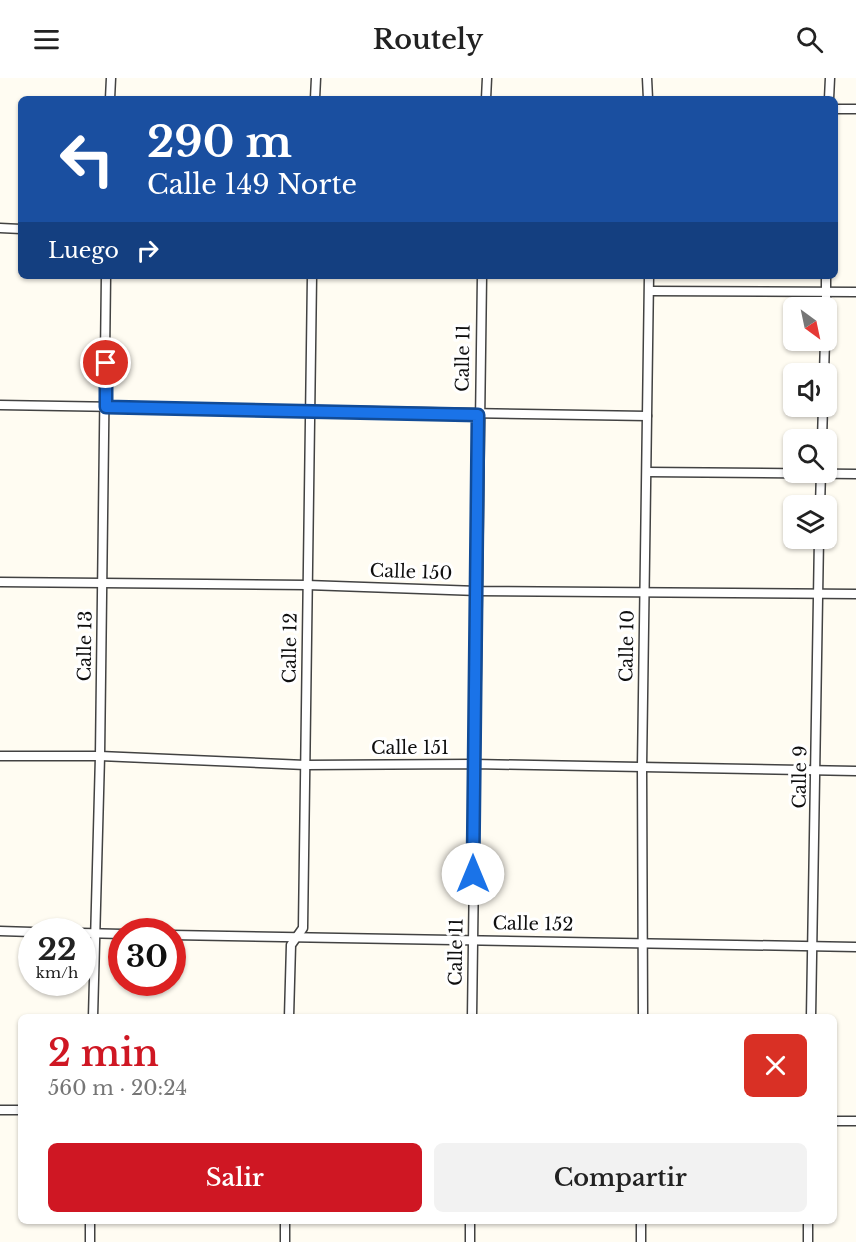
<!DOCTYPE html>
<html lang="es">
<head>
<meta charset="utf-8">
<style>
	body { margin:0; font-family:"Libre Baskerville",serif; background:#f2f2f2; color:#222; height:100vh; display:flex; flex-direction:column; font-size:22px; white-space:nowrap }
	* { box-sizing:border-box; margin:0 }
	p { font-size:20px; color:#767676 }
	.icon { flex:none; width:33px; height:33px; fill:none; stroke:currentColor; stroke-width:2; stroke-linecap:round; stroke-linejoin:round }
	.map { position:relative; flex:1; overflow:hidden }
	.panel { position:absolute; left:18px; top:936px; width:819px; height:210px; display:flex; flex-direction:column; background:#fff; border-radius:9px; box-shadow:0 2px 4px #0004 }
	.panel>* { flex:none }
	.hud { position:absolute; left:18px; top:18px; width:820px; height:183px; border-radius:9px; box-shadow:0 2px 4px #0004; background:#1a4fa0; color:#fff; overflow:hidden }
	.needle { width:39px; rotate:147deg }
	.buttons { position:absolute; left:783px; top:219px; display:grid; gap:12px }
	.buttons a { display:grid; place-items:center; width:54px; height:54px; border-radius:9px; background:#fff; box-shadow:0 2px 4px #0004; font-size:30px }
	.speed { position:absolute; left:18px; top:840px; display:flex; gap:12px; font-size:30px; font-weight:700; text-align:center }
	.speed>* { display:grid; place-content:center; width:78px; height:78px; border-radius:50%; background:#fff; box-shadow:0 2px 4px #0004; line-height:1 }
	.speed small { font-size:15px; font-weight:400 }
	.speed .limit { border:9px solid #d22; background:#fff; color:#111 }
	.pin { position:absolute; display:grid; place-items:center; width:51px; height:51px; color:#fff; margin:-26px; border:3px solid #fff; border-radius:50%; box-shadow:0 2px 6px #0007 }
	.me { position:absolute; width:66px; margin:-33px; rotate:0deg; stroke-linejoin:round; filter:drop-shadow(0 0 4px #0008) }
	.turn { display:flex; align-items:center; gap:21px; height:126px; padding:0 30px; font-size:27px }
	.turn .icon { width:78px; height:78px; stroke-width:2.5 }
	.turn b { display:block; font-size:42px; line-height:51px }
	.then { display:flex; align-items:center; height:57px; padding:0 30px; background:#0003; gap:12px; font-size:22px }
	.round { display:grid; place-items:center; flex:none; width:63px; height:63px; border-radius:9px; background:#f2f2f2 }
	.summary { display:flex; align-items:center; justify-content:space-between; height:102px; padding:0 30px }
	h1 { font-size:36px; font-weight:600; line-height:45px; color:#cf1723 }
	.action { display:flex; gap:12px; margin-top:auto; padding:12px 30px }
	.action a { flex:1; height:69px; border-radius:9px; background:#cf1723; color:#fff; font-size:24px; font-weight:600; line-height:69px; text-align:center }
	.action a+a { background:#f2f2f2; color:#222 }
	header { display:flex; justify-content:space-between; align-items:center; height:78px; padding:0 30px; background:#fff; font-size:27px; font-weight:600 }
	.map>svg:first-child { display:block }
</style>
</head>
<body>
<header><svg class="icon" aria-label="menu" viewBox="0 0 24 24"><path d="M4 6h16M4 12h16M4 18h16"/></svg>Routely<svg class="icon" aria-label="search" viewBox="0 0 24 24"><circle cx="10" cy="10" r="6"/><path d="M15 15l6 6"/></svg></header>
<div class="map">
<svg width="856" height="1164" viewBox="0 0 856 1164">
	<rect width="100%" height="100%" fill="#fffcf2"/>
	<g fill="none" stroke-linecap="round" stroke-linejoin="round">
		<!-- street casing -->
		<g stroke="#424242" stroke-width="11">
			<g id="street">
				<polyline points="647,0 648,21"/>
				<polyline points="110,21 111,0"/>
				<polyline points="315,21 316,0"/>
				<polyline points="486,21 487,0"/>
				<polyline points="829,21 830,0"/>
				<polyline points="836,31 856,31"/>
				<polyline points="0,150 21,151"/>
				<polyline points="650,213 856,214"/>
				<polyline points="826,230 826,198"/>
				<polyline points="824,296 825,262"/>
				<polyline points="0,327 647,338"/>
				<polyline points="822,362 823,328"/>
				<polyline points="647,394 856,396"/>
				<polyline points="820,428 821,394"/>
				<polyline points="0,504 307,507 478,513 856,516"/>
				<polyline points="0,678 100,678 305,687 474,686 856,693"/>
				<polyline points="0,853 32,854"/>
				<polyline points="82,855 122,856"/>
				<polyline points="172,857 856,869"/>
				<polyline points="93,939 100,678 106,198"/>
				<polyline points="289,939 291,867 303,850 312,198"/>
				<polyline points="472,939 482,198"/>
				<polyline points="643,939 642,689 649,198"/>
				<polyline points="811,939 819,460"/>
				<polyline points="0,1032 21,1032"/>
				<polyline points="834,1043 856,1043"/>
				<polyline points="90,1164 90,1143"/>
				<polyline points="285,1164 285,1143"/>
				<polyline points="470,1164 470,1143"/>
				<polyline points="641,1164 641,1143"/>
				<polyline points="808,1164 808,1143"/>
			</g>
		</g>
		<!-- street -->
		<use href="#street" stroke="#fff" stroke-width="8"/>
	</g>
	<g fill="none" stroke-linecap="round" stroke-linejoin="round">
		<!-- route casing -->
		<g stroke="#114b97" stroke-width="15">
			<polyline id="route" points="106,285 106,329 478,337 473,796"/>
		</g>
		<!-- route -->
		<use href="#route" stroke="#1a73e8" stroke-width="10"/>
	</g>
	<g text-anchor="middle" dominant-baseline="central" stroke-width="6" stroke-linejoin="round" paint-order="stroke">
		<!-- street labels -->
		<g font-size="18" fill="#0f0f0f" stroke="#fff">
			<text transform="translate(463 280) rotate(-89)">Calle 11</text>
			<text transform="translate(411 494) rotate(2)">Calle 150</text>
			<text transform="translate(85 568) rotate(-89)">Calle 13</text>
			<text transform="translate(627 568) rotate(-89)">Calle 10</text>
			<text transform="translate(290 570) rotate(-89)">Calle 12</text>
			<text x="410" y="670">Calle 151</text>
			<text transform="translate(800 699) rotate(-89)">Calle 9</text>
			<text transform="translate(533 846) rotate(1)">Calle 152</text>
			<text transform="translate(456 874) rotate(-89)">Calle 11</text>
		</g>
	</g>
</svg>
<div class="buttons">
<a><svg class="needle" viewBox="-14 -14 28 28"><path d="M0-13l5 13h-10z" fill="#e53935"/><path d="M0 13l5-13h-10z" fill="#767676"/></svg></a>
<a><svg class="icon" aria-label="sound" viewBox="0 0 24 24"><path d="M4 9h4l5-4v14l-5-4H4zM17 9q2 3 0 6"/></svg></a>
<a><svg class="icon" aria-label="search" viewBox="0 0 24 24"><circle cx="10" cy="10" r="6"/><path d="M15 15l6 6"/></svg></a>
<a><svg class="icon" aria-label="layers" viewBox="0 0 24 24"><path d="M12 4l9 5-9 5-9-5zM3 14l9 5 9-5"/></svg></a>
</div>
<div class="speed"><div>22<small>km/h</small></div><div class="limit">30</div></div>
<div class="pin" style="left:106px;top:285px;background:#d93025"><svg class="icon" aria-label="arrive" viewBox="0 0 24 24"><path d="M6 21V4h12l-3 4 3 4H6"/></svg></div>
<svg class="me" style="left:473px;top:796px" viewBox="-20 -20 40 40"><circle r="19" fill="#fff"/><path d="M0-13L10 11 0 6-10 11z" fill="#1a73e8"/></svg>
<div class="hud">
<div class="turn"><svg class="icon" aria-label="left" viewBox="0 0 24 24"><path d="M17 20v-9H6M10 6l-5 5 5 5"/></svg><div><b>290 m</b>Calle 149 Norte</div></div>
<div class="then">Luego<svg class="icon" aria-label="right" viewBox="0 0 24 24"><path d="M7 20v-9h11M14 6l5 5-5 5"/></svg></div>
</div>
<section class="panel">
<div class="summary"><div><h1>2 min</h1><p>560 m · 20:24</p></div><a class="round" style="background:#d93025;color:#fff"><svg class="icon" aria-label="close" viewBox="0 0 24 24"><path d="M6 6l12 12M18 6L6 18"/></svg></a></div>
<div class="action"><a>Salir</a><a>Compartir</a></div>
</section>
</div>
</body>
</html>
